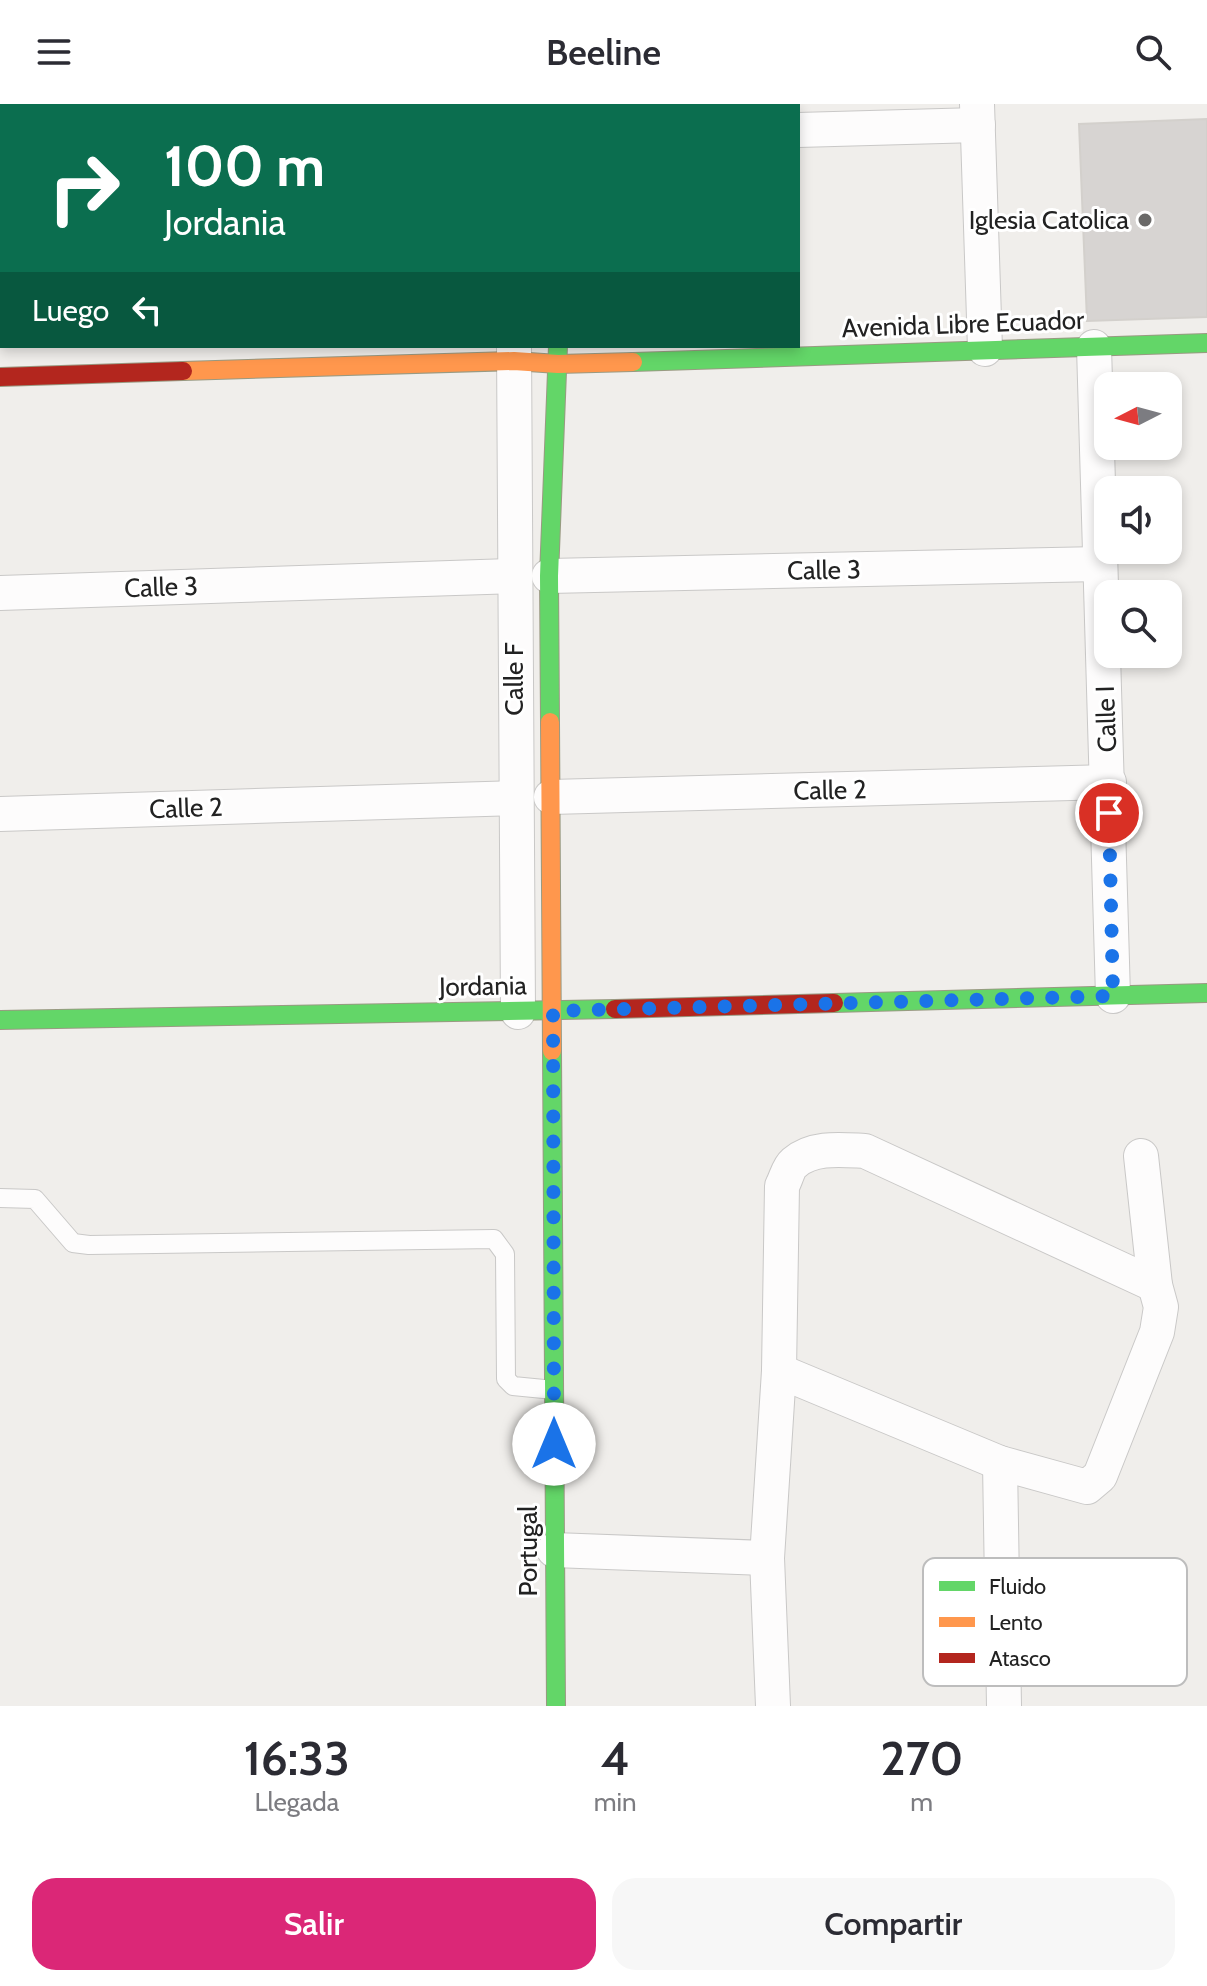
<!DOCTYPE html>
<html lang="es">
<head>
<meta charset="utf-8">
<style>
	body { margin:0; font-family:Cabin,sans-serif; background:#f7f7f7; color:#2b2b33; height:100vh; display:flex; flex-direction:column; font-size:30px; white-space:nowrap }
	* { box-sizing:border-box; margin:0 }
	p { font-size:26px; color:#7c7c81 }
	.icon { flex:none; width:44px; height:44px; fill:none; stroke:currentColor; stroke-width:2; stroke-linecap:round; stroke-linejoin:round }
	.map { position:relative; height:1602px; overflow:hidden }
	.details { display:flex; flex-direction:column; background:#fff; flex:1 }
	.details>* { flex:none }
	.guide { position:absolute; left:0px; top:0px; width:800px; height:244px; box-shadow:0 4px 12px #0003; background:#0b6e4f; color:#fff; overflow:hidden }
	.needle { width:52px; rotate:264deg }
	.fabs { position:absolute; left:1094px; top:268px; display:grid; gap:16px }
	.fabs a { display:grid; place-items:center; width:88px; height:88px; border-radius:16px; background:#fff; box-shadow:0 4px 12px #0003; font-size:40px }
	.pin { position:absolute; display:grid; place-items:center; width:68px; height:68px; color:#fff; margin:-34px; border:4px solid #fff; border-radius:50%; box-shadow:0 2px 8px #0007 }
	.me { position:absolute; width:88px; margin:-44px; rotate:0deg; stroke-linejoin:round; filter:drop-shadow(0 0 6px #0008) }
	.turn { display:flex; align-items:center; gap:28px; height:168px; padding:0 32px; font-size:36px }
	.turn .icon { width:104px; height:104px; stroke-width:2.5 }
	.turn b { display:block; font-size:56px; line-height:68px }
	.then { display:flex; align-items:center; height:76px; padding:0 32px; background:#0003; gap:16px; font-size:30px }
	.eta { display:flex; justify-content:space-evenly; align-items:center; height:136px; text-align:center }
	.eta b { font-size:48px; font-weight:600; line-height:56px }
	.primary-button { display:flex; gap:16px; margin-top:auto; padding:16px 32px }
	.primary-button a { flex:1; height:92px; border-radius:24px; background:#db2777; color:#fff; font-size:32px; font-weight:600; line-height:92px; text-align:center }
	.primary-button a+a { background:#f7f7f7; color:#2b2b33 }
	header { display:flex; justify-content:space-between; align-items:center; height:104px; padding:0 32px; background:#fff; font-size:36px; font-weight:600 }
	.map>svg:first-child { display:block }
</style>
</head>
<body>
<header><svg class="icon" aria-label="menu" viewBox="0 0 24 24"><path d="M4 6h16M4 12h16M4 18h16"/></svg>Beeline<svg class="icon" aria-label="search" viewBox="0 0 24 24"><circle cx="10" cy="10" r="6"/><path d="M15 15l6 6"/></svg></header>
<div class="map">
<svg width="1207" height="1602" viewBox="0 0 1207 1602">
	<rect width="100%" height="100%" fill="#f0eeeb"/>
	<!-- building -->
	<polygon fill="#d7d4d2" stroke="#d3d0cc" stroke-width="2" points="1207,15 1207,213 1087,217 1079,20"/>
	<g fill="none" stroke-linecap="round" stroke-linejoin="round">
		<!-- lane casing -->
		<g stroke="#c9c8c7" stroke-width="20">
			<polyline id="lane" points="0,1094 35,1095 73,1139 89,1141 494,1135 505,1150 506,1275 513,1282 554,1286"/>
		</g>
		<!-- street casing -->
		<g stroke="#c9c8c7" stroke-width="36">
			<g id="street">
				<polyline points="507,0 507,2"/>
				<polyline points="977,0 985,245"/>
				<polyline points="556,2 556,0"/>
				<polyline points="798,26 978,21"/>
				<polyline points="0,57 2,57"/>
				<polyline points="514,242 518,908"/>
				<polyline points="1094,243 1113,892"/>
				<polyline points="549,472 1100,460"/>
				<polyline points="0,489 514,472"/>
				<polyline points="551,693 1109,678"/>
				<polyline points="0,710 515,694"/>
				<polyline points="779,1267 1000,1359 1087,1383 1100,1372 1157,1228 1161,1203 1155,1181 1141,1052"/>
				<polyline points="1000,1359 1004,1602"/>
				<polyline points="554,1446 767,1454"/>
				<path d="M773 1602 767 1454 779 1267 782 1082C786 1075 788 1064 794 1059 813 1042 843 1046 865 1047L1155 1181"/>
			</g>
		</g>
		<!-- fast casing -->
		<g stroke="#999a82" stroke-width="20">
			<g id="fast">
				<polyline points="633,258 1207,239"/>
				<polyline points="550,618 549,472 558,242"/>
				<polyline points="834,899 1207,889"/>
				<polyline points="0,916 615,905"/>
				<polyline points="552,947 556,1602"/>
			</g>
		</g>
		<!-- slow casing -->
		<g stroke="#999a82" stroke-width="20">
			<g id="slow">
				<polyline points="183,267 514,257 558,260 633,258"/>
				<polyline points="550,618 552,947"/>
			</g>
		</g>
		<!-- jam casing -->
		<g stroke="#999a82" stroke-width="20">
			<g id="jam">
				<polyline points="0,273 183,267"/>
				<polyline points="615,905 834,899"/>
			</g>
		</g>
		<!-- lane -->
		<use href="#lane" stroke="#fdfcfc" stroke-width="18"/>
		<!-- street -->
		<use href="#street" stroke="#fdfcfc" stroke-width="34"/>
		<!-- fast -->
		<use href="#fast" stroke="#63d668" stroke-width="18"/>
		<!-- slow -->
		<use href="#slow" stroke="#ff974d" stroke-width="18"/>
		<!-- jam -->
		<use href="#jam" stroke="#b3261e" stroke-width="18"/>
	</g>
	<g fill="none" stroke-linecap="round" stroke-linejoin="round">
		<!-- route -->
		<polyline stroke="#1a73e8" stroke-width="14" stroke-dasharray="0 25.2" points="554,1340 553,907 1113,892 1109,709"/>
	</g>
	<!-- markers -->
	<circle fill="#6a6968" stroke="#fff" stroke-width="3" cx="1145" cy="116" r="8"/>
	<g text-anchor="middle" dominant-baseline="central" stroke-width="6" stroke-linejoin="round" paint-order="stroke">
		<!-- poi labels -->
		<g font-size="26" fill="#222" stroke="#fff" text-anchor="end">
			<text x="1129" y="116">Iglesia Catolica</text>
		</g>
		<!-- street labels -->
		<g font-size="26" fill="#222" stroke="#fff">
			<text transform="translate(963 220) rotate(-2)">Avenida Libre Ecuador</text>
			<text transform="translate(824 466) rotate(-1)">Calle 3</text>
			<text transform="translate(161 483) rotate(-2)">Calle 3</text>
			<text transform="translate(514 575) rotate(-90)">Calle F</text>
			<text transform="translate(1106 615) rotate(-92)">Calle I</text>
			<text transform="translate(830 686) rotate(-1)">Calle 2</text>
			<text transform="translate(186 704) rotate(-2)">Calle 2</text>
			<text transform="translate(483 882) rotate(-1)">Jordania</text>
			<text transform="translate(528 1447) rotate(-90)">Portugal</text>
		</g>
	</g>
	<!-- legend -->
	<rect x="923" y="1454" width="264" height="128" rx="12" fill="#fff" stroke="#bdbdbd" stroke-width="2"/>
	<rect x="939" y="1477" width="36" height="10" fill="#63d668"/>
	<rect x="939" y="1513" width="36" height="10" fill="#ff974d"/>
	<rect x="939" y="1549" width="36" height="10" fill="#b3261e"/>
	<g font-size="22" fill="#222">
		<text x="989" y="1490">Fluido</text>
		<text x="989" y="1526">Lento</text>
		<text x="989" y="1562">Atasco</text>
	</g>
</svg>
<div class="fabs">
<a><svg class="needle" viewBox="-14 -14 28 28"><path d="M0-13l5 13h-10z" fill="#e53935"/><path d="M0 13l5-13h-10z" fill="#7c7c81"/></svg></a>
<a><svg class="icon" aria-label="sound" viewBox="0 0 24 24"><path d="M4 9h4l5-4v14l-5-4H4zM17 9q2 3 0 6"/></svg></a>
<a><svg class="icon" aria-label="search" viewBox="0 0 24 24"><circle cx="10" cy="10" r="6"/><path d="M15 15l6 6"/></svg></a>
</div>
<div class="pin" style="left:1109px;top:709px;background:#d93025"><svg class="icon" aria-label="arrive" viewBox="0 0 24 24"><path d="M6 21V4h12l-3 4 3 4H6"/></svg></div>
<svg class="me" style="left:554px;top:1340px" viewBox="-20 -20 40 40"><circle r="19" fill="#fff"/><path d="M0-13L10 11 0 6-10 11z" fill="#1a73e8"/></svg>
<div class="guide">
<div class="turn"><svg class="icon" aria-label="right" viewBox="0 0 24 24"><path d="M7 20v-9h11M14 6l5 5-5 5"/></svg><div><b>100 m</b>Jordania</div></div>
<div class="then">Luego<svg class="icon" aria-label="left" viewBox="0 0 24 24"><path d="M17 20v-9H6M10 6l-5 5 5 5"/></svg></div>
</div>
</div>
<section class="details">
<div class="eta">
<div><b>16:33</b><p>Llegada</p></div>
<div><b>4</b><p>min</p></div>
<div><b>270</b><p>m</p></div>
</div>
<div class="primary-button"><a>Salir</a><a>Compartir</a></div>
</section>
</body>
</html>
